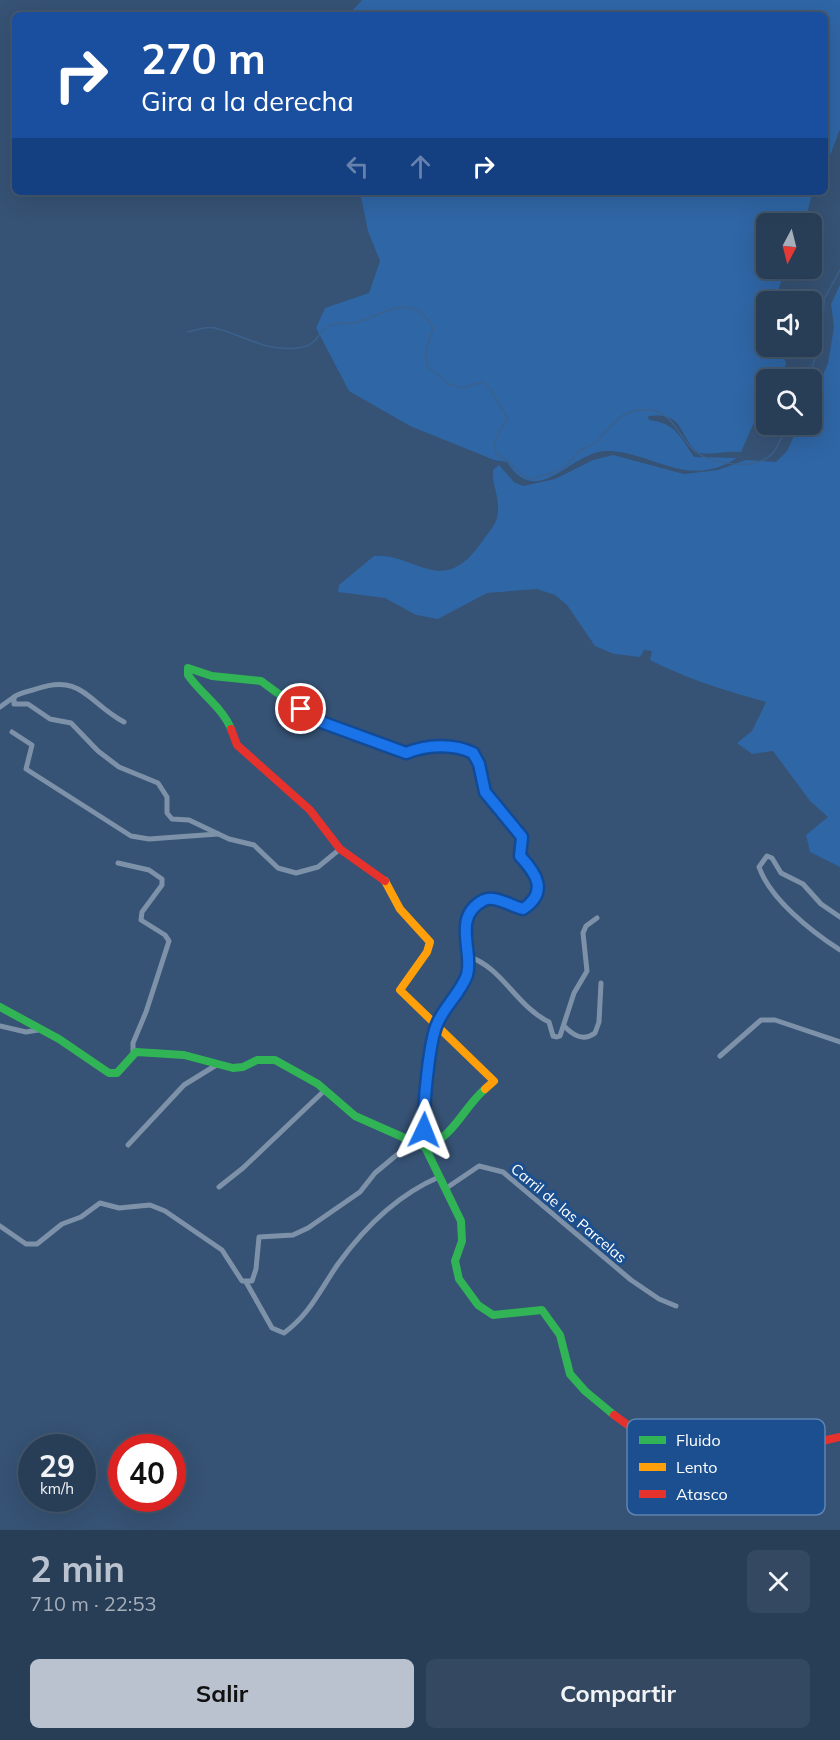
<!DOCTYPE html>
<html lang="es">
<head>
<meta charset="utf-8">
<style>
	body { margin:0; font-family:Mulish,sans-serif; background:#344961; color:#f1f3f6; height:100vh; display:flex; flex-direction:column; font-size:22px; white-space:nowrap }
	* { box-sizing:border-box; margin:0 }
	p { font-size:20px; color:#a5aeba }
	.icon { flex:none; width:33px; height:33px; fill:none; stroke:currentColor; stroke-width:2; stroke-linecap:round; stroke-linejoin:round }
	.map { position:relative; height:1530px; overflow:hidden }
	.details { display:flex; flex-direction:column; background:#283e57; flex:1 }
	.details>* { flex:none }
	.guide { position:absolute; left:12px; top:12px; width:816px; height:183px; border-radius:9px; box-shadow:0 6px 24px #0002,0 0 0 2px #44576d; background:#1a4fa0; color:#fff; overflow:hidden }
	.needle { width:39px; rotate:187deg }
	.controls { position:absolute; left:756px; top:213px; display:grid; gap:12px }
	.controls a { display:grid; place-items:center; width:66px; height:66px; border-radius:9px; background:#283e57; box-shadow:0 6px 24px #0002,0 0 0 2px #44576d; font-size:30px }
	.speed { position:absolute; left:18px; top:1434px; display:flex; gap:12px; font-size:30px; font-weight:700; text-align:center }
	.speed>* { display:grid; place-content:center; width:78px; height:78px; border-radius:50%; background:#283e57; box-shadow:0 6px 24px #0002,0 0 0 2px #44576d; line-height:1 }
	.speed small { font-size:15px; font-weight:400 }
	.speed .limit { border:9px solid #d22; background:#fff; color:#111 }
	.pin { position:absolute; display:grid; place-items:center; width:51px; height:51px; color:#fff; margin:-26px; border:3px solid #fff; border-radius:50%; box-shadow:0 2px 6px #0007 }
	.me { position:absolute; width:66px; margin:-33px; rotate:2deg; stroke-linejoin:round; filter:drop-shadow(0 0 4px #0008) }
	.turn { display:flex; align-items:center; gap:21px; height:126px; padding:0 30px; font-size:27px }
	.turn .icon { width:78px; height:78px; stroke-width:2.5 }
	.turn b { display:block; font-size:42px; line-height:51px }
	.lanes { display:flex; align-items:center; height:57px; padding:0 30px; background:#0003; justify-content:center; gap:30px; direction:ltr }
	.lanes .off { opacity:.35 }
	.round { display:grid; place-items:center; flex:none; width:63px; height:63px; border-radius:9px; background:#344961 }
	.head { display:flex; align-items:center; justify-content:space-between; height:102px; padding:0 30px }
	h1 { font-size:36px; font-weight:700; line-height:45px; color:#b9c2ce }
	.primary-button { display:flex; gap:12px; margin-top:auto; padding:12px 30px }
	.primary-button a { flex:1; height:69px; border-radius:9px; background:#b9c2ce; color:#111; font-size:24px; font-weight:700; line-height:69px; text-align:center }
	.primary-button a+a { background:#344961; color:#f1f3f6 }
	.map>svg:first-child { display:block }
</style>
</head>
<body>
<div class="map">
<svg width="840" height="1530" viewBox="0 0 840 1530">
	<rect width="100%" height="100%" fill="#365274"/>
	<!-- green -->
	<g fill="#2f66a5">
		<polygon points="362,0 840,0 840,129 825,169 825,15 348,15"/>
		<path d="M360 192H813L804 223 766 224V268L785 269 775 301 766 302V346L781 347 786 364 782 379 766 380V405L756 418 741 452C726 451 714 455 699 453 678 439 687 411 648 416L649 420C675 423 680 436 694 457L737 458C686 490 655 452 607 451 571 451 537 511 507 462L494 460 410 426 349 391 316 328 325 308 369 293 380 261 368 231Z"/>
		<path d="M840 285V867L810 852 806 835 828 817 810 801 773 751 752 754 737 743 752 731 766 702C726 691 687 679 650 660L652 651 644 650 640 657 614 654 595 646 567 605 555 595 537 589 487 593 438 619 416 615 385 598 338 592 339 585 374 556C394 554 409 564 428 569 457 577 472 556 486 536 492 528 498 521 498 511 499 497 492 484 493 470L499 465 514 482 523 486 555 479 593 460 613 455 684 474 718 470 746 460 776 462 787 451 799 425 812 424V401L828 363 834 327 831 304Z"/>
	</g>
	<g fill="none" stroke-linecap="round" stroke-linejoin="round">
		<!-- stream -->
		<g stroke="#3b618d" stroke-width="1.5">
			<path d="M188 332C196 330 207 326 215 328 246 336 269 354 303 347 317 344 317 334 327 327 336 321 348 325 358 322 387 313 413 291 433 328L426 351 427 366 449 384 461 388 483 382 491 390 508 419C501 429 489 443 498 455 501 459 507 459 510 463 517 469 520 474 529 479 543 476 556 473 567 465 572 461 574 455 579 451 584 448 590 447 595 443 615 424 619 408 650 410 674 412 680 441 696 452 714 465 757 471 773 453 779 446 783 433 787 424"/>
			<polyline points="809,380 823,328 824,299 840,270"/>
		</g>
		<!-- street -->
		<g stroke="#7d92a8" stroke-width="5">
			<polyline points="0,707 14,697"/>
			<path d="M124 722C87 702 82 673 36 689 28 692 21 692 14 697V704H28L50 719 71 723 98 751 119 767 158 783 167 797V813L172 819 189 820 229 839 254 845 278 868 296 873 318 867 340 849"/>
			<polyline points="12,732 32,745 26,769 131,836 149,839 218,834"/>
			<polyline points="118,863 149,870 162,879 162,885 142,912 141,920 165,935 169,941 146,1012 133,1043 133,1053"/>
			<path d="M840 917 821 904 803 884 781 873 772 858 767 856 759 867C770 899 812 932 840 950"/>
			<path d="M469 957C502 967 516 1006 549 1022L553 1036 557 1037 560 1036 574 993 587 971 583 933 586 926 597 918"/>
			<polyline points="0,1026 26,1032 38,1030"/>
			<path d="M564 1026C573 1035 583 1042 595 1033L599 1022 601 983"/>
			<polyline points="720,1056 761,1020 775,1020 840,1042"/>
			<polyline points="128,1145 184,1085 218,1064"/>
			<polyline points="219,1187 243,1168 325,1090"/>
			<polyline points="445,1189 479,1166 503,1172 631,1280 659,1299 676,1306"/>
			<polyline points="0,1226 26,1244 37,1244 62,1224 81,1217 100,1203 119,1208 150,1205 165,1211 222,1250 242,1281 252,1281 256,1269 259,1237 293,1235 308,1228 360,1192 375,1173 411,1143"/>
			<path d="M246 1282 272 1328 284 1333C310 1314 320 1290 338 1264 364 1228 397 1195 439 1177"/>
		</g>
		<!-- fast -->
		<g stroke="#30b455" stroke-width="8">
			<path d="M231 729C223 708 201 694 188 675V668L212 676 261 681 313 719 406 753 440 747 473 753 479 764 485 792 521 837 522 858"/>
			<path d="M0 1007 59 1039 109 1073H117L136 1052 184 1055 233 1068 243 1067 257 1060H275L318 1084 355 1116 425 1147C454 1137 463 1108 485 1089"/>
			<polyline points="429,1058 425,1103 425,1147 461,1221 462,1241 455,1261 459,1279 478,1305 493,1315 542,1310 560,1335 570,1374 585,1391 614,1415"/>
		</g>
		<!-- slow -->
		<g stroke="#ff9f0a" stroke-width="8">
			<polyline points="385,881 400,909 430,942 427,952 400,990 494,1081 485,1089"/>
			<path d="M429 1058 438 1021 467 974 466 924 469 915 484 900H498L523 909C544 892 538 876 522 858"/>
		</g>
		<!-- jam -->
		<g stroke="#e5322d" stroke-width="8">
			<polyline points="231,729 237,745 310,810 340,849 385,881"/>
			<polyline points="614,1415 654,1444 679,1451 767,1465 789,1463 818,1442 840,1437"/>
		</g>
	</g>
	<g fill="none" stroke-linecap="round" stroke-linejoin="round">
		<!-- route casing -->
		<g stroke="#114b97" stroke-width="15">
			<path id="route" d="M301 709 313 719 406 753C426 745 453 743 473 753L479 764 485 792 522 837 520 856C536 873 549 892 523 909 511 906 495 895 484 900 451 917 474 951 467 975 461 992 445 1006 438 1022 429 1039 423 1109 424 1130"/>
		</g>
		<!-- route -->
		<use href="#route" stroke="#1a73e8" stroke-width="10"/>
	</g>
	<g text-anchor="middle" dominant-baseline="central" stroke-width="6" stroke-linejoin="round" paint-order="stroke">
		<!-- street labels -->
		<g font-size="15" fill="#fff" stroke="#1b4f8f">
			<text transform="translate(569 1213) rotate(40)">Carril de las Parcelas</text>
		</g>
	</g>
	<!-- legend -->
	<rect x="627" y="1419" width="198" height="96" rx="9" fill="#1b4f8f" stroke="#5f84b1" stroke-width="1.5"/>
	<rect x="639" y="1436" width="27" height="8" fill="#30b455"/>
	<rect x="639" y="1463" width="27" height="8" fill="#ff9f0a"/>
	<rect x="639" y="1490" width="27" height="8" fill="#e5322d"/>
	<g font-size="16" fill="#fff">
		<text x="676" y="1446">Fluido</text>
		<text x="676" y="1473">Lento</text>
		<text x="676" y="1500">Atasco</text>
	</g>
</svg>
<div class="controls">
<a><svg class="needle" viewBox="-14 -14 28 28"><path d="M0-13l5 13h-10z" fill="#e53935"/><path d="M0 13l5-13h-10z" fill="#a5aeba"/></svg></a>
<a><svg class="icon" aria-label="sound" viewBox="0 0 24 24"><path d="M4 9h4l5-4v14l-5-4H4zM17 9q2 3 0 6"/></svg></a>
<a><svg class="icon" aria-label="search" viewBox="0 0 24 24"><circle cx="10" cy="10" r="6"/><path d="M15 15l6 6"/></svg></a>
</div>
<div class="speed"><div>29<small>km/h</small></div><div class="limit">40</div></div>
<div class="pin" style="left:301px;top:709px;background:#d93025"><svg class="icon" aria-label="arrive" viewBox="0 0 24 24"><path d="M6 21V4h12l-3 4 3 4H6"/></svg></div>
<svg class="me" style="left:424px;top:1130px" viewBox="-20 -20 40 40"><path d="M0-17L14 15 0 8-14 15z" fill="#1a73e8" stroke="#fff" stroke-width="4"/></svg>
<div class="guide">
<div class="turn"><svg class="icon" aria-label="right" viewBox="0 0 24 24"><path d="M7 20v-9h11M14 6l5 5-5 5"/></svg><div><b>270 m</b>Gira a la derecha</div></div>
<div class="lanes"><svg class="icon off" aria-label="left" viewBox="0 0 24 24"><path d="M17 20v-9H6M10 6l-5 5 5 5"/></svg><svg class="icon off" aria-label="ahead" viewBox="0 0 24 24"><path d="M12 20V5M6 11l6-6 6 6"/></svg><svg class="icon" aria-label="right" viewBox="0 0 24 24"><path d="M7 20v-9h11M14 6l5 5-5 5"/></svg></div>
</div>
</div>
<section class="details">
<div class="head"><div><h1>2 min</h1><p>710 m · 22:53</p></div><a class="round"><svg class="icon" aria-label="close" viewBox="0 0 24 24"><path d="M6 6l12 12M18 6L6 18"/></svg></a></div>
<div class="primary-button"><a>Salir</a><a>Compartir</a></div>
</section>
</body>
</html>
